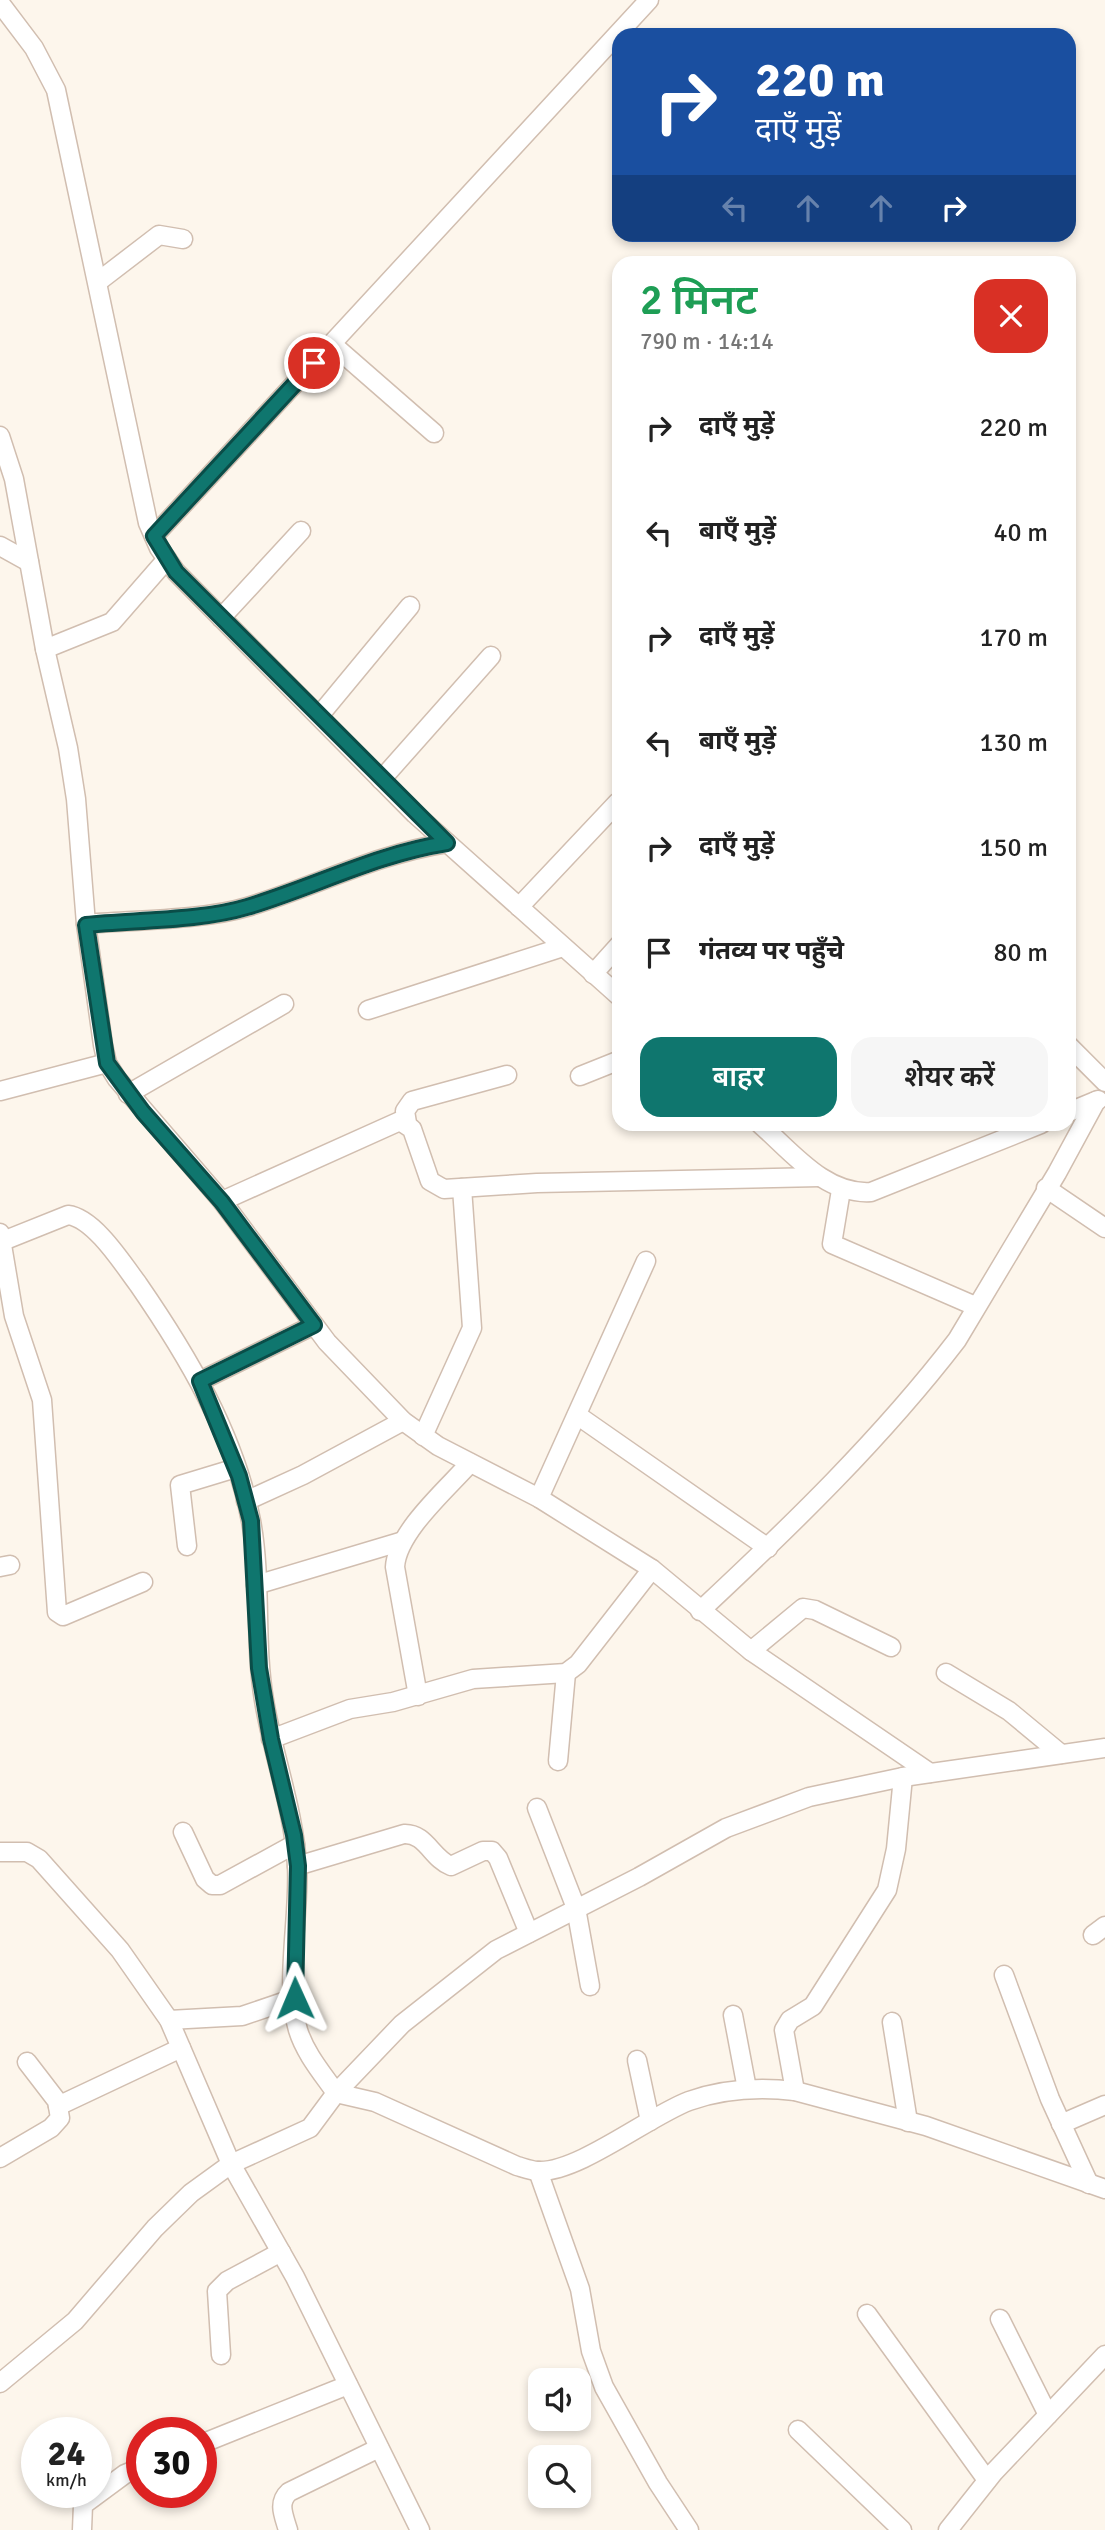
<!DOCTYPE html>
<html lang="hi">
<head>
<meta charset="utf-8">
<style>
	body { margin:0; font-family:Signika,"Noto Sans Devanagari",sans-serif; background:#f6f6f6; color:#222; height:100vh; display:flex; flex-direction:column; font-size:26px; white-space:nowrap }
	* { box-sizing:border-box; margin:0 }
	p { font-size:23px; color:#767676 }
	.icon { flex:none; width:38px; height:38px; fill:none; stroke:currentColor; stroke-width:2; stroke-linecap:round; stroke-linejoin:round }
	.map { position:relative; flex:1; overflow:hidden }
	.sheet { position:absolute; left:612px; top:256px; width:464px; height:875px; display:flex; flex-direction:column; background:#fff; border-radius:21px; box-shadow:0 4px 10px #0003 }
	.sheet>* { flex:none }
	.hud { position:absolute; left:612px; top:28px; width:464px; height:214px; border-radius:21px; box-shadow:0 4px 10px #0003; background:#1a4fa0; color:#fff; overflow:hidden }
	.controls { position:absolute; left:528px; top:2368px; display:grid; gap:14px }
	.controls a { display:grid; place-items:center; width:63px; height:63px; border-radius:14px; background:#fff; box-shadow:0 4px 10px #0003; font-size:35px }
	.speed { position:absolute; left:21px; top:2417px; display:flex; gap:14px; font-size:35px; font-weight:700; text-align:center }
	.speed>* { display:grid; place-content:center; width:91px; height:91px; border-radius:50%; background:#fff; box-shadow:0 4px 10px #0003; line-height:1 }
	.speed small { font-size:18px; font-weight:400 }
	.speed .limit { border:10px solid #d22; background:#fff; color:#111 }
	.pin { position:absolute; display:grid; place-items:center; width:60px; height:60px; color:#fff; margin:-30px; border:4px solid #fff; border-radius:50%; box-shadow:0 2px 7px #0007 }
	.me { position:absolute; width:77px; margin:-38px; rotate:359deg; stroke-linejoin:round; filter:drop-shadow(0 0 5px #0008) }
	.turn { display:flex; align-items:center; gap:24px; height:147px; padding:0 28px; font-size:32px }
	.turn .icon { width:91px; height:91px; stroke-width:2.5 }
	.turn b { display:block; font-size:49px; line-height:60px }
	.lanes { display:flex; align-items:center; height:66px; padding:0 28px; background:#0003; justify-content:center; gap:35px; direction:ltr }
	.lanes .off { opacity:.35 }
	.round { display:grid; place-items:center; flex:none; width:74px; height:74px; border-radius:21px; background:#f6f6f6 }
	.head { display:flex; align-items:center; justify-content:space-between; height:119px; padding:0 28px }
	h1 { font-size:42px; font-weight:600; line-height:52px; color:#1e9e55 }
	.action { display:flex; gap:14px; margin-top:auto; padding:14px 28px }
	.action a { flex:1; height:80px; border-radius:21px; background:#0f766e; color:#fff; font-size:28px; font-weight:600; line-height:80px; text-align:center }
	.action a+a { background:#f6f6f6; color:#222 }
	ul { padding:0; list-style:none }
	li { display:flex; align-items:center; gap:21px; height:105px; padding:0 28px }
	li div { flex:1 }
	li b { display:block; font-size:26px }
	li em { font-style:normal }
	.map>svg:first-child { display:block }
</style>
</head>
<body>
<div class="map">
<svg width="1105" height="2530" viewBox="0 0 1105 2530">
	<rect width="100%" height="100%" fill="#fdf6ec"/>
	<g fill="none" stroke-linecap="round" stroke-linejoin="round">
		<!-- minor casing -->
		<g stroke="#d1beb0" stroke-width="21">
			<g id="minor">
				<polyline points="0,3 34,48 56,90 148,523 159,548 176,572 415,814 620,997"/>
				<polyline points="99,281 159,235 183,239"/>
				<polyline points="332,344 434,433"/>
				<polyline points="0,436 14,479 45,649 68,748 76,799 86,924 103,1045 107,1063 117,1079 222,1201 327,1342 403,1421 438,1446 539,1498 652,1569 751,1651 930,1773"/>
				<polyline points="154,536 649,0"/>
				<polyline points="0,546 29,562"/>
				<polyline points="221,618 301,531"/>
				<polyline points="45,649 112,622 167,559"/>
				<polyline points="319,716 410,606"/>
				<polyline points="381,780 491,656"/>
				<polyline points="519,907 618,802"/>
				<path d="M86 924C133 920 204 920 247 907 314 887 376 854 447 843"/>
				<polyline points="593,974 620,944"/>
				<polyline points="368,1010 563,947"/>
				<polyline points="1069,1046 1105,1082"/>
				<polyline points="580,1076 620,1060"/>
				<polyline points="0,1091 107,1063"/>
				<polyline points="128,1094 284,1004"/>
				<polyline points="1069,1112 1098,1100"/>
				<polyline points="407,1123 405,1111 412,1101 507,1075"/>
				<path d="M760 1124C792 1152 825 1195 871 1192L1041 1124"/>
				<polyline points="1046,1188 1105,1228"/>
				<polyline points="841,1190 832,1244 975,1306"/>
				<polyline points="222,1201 400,1121 412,1129 430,1181 444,1189 537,1183 820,1177"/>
				<polyline points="0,1233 14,1316 42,1400 57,1612 63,1616 143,1582"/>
				<path d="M3 1241 68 1215C94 1218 123 1264 138 1284 187 1355 235 1435 251 1521 262 1580 254 1641 264 1700 273 1756 294 1810 297 1866 300 1915 284 1984 298 2030 305 2053 322 2073 336 2093L375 2102 517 2166C524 2168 532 2171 538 2171 578 2173 649 2116 689 2101 723 2089 760 2087 795 2091L926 2126 1105 2189"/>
				<polyline points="200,1381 314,1325"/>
				<polyline points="577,1415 768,1548"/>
				<polyline points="423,1436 472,1328 462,1188"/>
				<polyline points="539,1498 646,1261"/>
				<polyline points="246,1501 303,1475 403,1421"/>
				<polyline points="187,1546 180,1485 236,1468"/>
				<polyline points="0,1567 10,1565"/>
				<polyline points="256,1585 403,1541"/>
				<path d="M700 1611C791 1526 881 1439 957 1340L1057 1173 1096 1101"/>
				<polyline points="751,1651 803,1608 815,1610 891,1647"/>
				<polyline points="946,1673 1009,1711 1061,1754"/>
				<path d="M418 1696 395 1567C397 1532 447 1489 470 1463"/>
				<polyline points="271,1739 350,1709 393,1702 473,1679 566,1673 578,1664 652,1569"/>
				<polyline points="558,1761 566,1673"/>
				<polyline points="537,1808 576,1908 590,1986"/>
				<polyline points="183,1832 205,1879 212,1885 220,1885 295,1844"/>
				<polyline points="0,1852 27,1852 39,1859 120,1950 169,2020 231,2164 295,2277 420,2530"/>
				<path d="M297 1866 404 1834C426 1833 432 1859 451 1866L483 1851H492L498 1858 529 1933"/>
				<polyline points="1093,1935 1105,1926"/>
				<polyline points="1004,1975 1050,2099 1089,2184"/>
				<polyline points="733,2015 747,2089"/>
				<polyline points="169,2020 242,2016 295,1998"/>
				<polyline points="892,2022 908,2122"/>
				<polyline points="637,2060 650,2121"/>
				<polyline points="795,2091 784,2030 790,2020 813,2006 887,1890 896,1849 903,1777"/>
				<polyline points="58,2106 181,2048"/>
				<polyline points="1061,2124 1105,2105"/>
				<polyline points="0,2158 51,2128 60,2118 57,2101 27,2062"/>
				<polyline points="538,2171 580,2289 591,2351 604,2387 658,2483 689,2530"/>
				<polyline points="867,2314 987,2480"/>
				<polyline points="1000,2319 1048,2415"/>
				<polyline points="221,2355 217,2291 227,2281 281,2252"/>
				<polyline points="0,2383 75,2321 155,2228 191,2193 231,2164 310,2128 336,2093 402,2024 496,1950 639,1877 726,1828 809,1797 903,1777 1105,1748"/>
				<polyline points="798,2430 902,2530"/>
				<polyline points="201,2444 348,2385"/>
				<polyline points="82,2530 83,2505 125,2474 142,2467"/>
				<path d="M288 2530C284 2516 277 2503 289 2492L379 2448"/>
				<polyline points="948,2530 994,2472 1105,2355"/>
			</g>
		</g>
		<!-- minor -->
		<use href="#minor" stroke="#fff" stroke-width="18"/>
	</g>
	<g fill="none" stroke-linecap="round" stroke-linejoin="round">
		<!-- route casing -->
		<g stroke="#0a4d48" stroke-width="18">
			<path id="route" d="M295 1998 298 1866 294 1835 271 1739 259 1668 251 1521 239 1476 200 1381 314 1325 222 1202 143 1112 107 1063 86 925C134 920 201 921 247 907 314 887 376 854 447 843L176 572 154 536 314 363"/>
		</g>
		<!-- route -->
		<use href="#route" stroke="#0f766e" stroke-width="12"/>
	</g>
</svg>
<div class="controls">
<a><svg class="icon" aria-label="sound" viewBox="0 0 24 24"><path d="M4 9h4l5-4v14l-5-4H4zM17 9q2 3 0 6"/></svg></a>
<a><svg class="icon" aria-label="search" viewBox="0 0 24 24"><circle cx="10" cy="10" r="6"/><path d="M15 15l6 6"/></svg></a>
</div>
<div class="speed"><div>24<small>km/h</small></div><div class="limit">30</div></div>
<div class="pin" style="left:314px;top:363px;background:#d93025"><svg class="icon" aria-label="arrive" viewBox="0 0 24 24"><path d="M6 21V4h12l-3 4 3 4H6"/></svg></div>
<svg class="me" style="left:295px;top:1998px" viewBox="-20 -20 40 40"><path d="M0-17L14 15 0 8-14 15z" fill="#0f766e" stroke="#fff" stroke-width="4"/></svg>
<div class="hud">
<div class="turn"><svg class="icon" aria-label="right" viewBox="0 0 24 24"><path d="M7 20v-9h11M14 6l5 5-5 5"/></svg><div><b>220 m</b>दाएँ मुड़ें</div></div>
<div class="lanes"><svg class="icon off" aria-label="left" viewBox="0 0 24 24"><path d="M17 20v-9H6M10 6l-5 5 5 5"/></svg><svg class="icon off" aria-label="ahead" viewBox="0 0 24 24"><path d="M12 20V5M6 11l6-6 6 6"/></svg><svg class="icon off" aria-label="ahead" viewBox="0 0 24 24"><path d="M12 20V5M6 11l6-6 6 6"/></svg><svg class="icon" aria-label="right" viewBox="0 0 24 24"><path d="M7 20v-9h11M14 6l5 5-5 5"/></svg></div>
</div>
<section class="sheet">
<div class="head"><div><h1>2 मिनट</h1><p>790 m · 14:14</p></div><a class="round" style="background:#d93025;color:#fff"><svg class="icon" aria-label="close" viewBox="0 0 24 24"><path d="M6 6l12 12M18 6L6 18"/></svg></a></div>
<ul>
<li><svg class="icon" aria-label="right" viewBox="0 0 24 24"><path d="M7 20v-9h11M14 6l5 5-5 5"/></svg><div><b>दाएँ मुड़ें</b></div><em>220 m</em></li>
<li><svg class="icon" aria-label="left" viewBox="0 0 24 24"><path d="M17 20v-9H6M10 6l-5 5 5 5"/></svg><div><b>बाएँ मुड़ें</b></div><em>40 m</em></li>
<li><svg class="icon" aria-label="right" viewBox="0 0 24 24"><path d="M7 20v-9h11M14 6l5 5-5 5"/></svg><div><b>दाएँ मुड़ें</b></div><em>170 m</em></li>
<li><svg class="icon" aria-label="left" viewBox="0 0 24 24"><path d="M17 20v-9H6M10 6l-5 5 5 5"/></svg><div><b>बाएँ मुड़ें</b></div><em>130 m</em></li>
<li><svg class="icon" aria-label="right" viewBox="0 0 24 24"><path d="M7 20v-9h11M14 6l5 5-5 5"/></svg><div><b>दाएँ मुड़ें</b></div><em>150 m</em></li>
<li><svg class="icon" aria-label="arrive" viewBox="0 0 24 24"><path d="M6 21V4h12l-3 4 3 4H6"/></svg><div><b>गंतव्य पर पहुँचे</b></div><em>80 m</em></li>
</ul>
<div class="action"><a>बाहर</a><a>शेयर करें</a></div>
</section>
</div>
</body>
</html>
